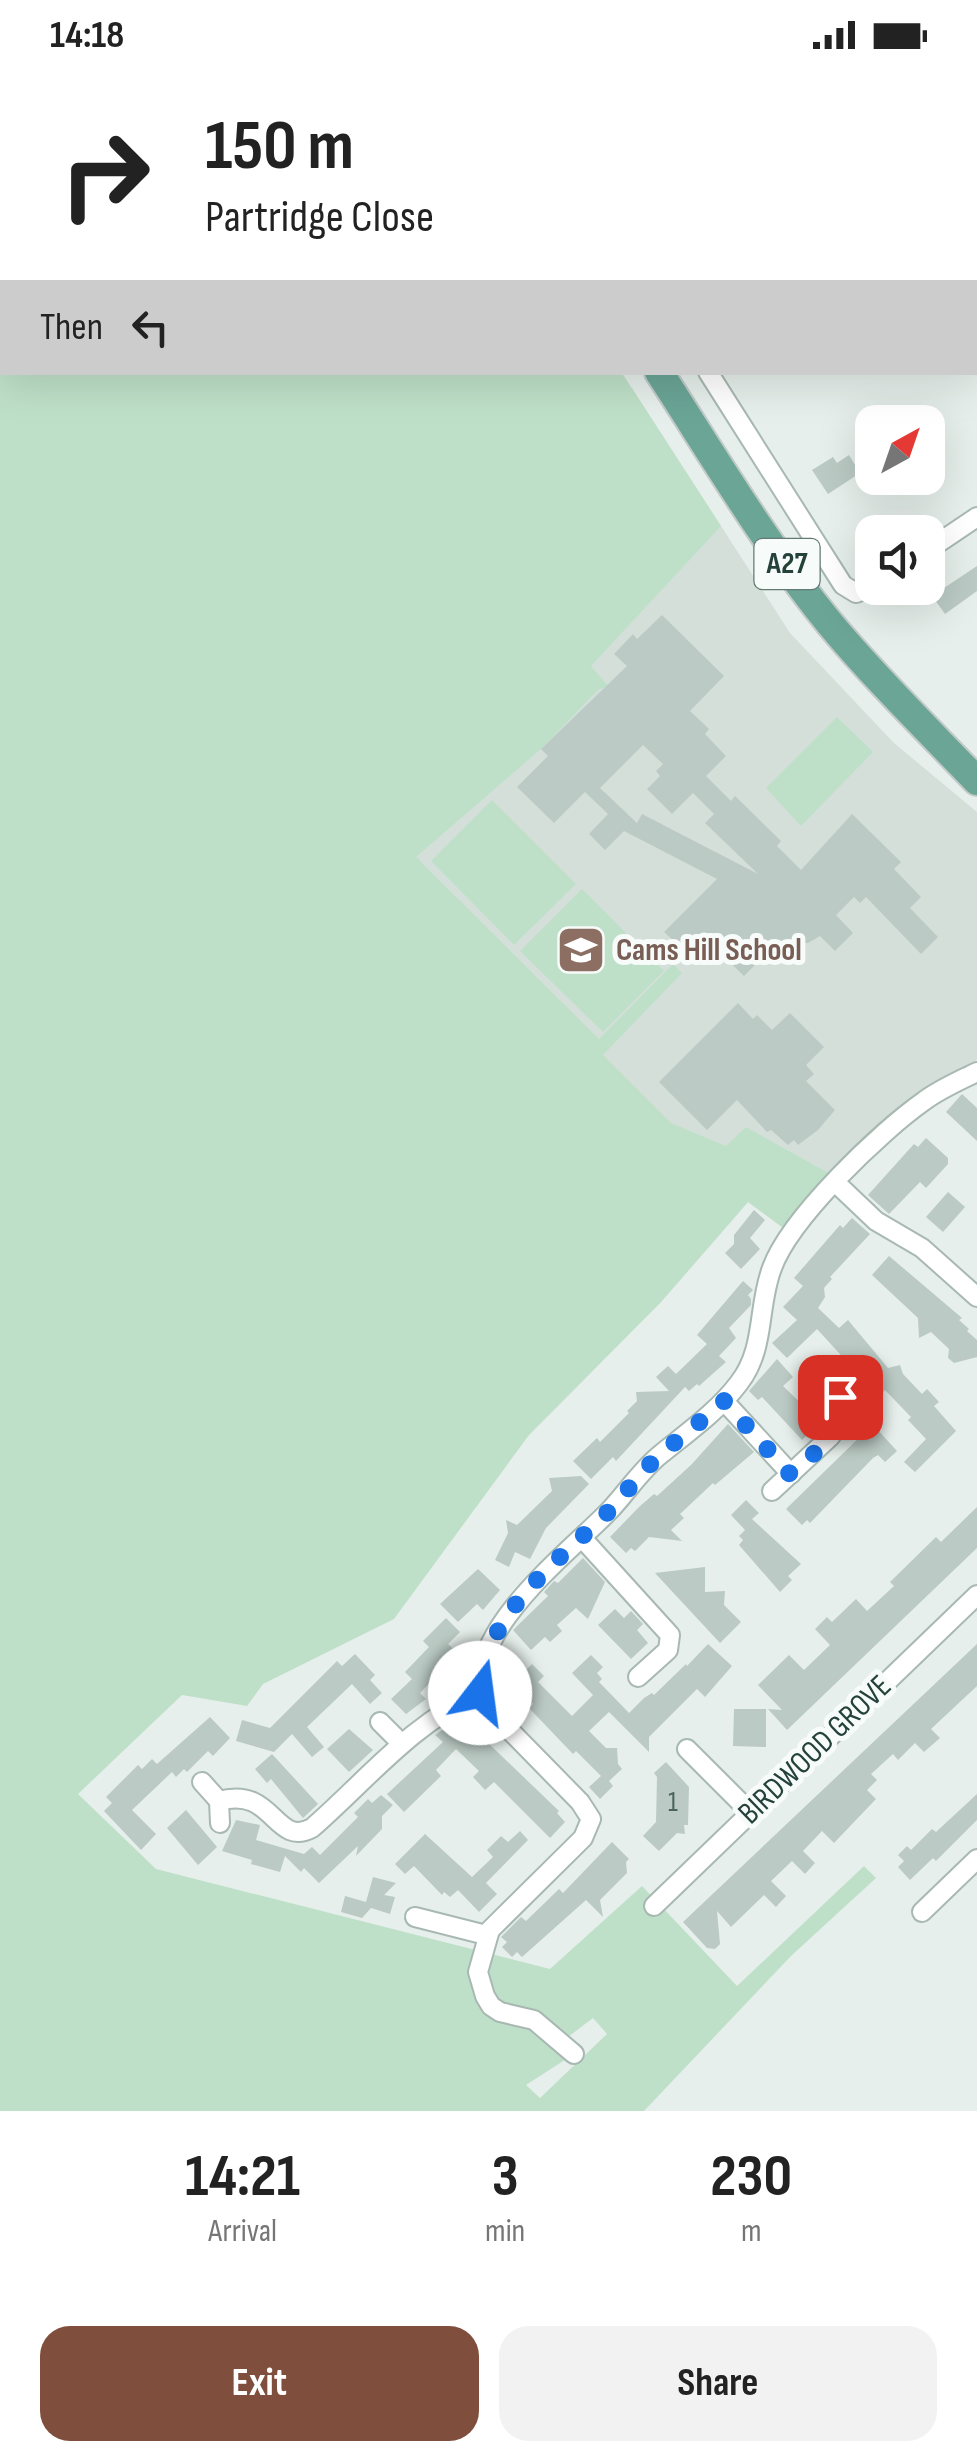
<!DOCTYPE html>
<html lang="en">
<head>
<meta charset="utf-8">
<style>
	body { margin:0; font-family:"Sofia Sans Condensed",sans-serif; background:#f2f2f2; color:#222; height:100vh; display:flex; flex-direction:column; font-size:38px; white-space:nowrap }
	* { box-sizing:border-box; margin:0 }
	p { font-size:32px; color:#767676 }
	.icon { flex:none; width:55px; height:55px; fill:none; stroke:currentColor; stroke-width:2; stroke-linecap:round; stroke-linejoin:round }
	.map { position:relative; height:2041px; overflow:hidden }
	.side { display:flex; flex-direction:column; background:#fff; flex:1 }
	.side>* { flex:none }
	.guide { position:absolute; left:0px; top:0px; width:978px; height:305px; box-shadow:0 10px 40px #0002; background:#fff; color:#222; overflow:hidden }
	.needle { width:65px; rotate:40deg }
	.buttons { position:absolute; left:855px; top:335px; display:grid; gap:20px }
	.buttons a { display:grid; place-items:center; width:90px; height:90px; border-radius:20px; background:#fff; box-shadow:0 10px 40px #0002; font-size:50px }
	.pin { position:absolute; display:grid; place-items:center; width:85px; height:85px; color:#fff; margin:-42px; border-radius:20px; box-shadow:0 5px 15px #0006 }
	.me { position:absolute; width:110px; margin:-55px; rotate:15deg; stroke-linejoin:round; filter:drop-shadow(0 0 8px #0008) }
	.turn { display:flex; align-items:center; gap:35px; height:210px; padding:0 40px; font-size:45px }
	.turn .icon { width:130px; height:130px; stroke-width:2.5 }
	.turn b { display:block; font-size:70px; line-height:85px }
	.then { display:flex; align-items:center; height:95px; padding:0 40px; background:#0003; gap:20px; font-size:38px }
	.eta { display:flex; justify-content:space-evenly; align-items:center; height:170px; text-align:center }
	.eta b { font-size:60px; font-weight:700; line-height:70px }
	.button { display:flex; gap:20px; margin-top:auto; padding:20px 40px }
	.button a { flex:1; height:115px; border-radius:30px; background:#804e3d; color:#fff; font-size:40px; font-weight:700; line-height:115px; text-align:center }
	.button a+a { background:#f2f2f2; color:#222 }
	.status { display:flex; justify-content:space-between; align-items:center; height:70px; padding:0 50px; background:#fff; direction:ltr }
	.status svg { height:28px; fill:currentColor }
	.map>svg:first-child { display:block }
</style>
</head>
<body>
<div class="status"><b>14:18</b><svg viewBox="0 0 49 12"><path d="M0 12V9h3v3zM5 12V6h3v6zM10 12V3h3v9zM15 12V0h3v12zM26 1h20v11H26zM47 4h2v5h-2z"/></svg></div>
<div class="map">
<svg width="977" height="2041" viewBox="0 0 977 2041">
	<rect width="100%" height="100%" fill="#e6efeb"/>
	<!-- built -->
	<polygon fill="#d4dfda" points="632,318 790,563 894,673 977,742 977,990 914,1025 892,1044 782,1157 748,1132 661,1232 529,1365 270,794"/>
	<!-- green -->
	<g fill="#bfe0c8" fill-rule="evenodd">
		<path d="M0 0 426 2H2V302L622 303 721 456 591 596 608 616 598 620 541 679 416 787 599 969 673 894 682 903 603 985 671 1053 726 1076 746 1057 832 1105 782 1157 748 1132 661 1232 529 1365 394 1549 263 1614 247 1636 182 1625 78 1724 156 1799 550 1899 642 1816 737 1916 864 1796 876 1808 791 1886 644 2041H0ZM593 1948 607 1964 540 2028 526 2015 574 1984 568 1967Z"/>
		<polygon points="837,647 873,682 801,756 766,718"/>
		<polygon points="492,730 576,814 514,875 431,791"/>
		<polygon points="582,819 664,901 603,962 520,881"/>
	</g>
	<!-- building -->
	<g fill="#bbcac4" fill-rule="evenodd">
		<polygon points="849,385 860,403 828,424 812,400 833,387 837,393"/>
		<polygon points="977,496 977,521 945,544 930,523 942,514 944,518"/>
		<path d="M662 545 724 606 690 641 709 659 705 664 726 686 706 706 731 731 735 726 781 771 777 776 801 800 852 744 901 792 894 799 921 827 910 838 938 867 921 884 866 827 860 833 854 827 836 845 853 863 835 881 820 866 808 873H795L778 891 764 886 744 906 702 865 686 882 664 862 717 809 624 761 605 780 589 764 608 744 585 722 554 753 517 717 548 686 541 679 627 596 614 584 633 564 637 569ZM643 675 663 694 656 701 660 706 647 719 672 744 693 723 714 744 705 753 758 804 642 744 637 753 600 718Z"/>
		<polygon points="738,933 753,949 757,945 772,960 790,943 824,977 806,995 814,1004 806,1011 835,1040 818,1060 798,1075 794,1070 788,1075 771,1060 767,1062 737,1030 707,1060 659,1012"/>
		<polygon points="962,1024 977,1038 977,1071 946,1042"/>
		<polygon points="926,1068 948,1088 948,1094 926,1118 920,1112 889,1144 868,1125 914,1074 918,1077"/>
		<polygon points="948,1122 965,1137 943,1162 926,1147"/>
		<polygon points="754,1140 765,1150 750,1168 760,1179 741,1199 725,1183 734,1174 734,1165"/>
		<polygon points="852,1148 870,1164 830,1207 832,1209 824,1218 825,1227 818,1238 839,1258 848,1250 888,1298 900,1295 903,1304 922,1324 927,1319 939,1332 934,1336 956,1361 915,1402 904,1392 926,1369 908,1350 911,1347 885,1320 881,1324 861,1307 817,1259 787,1288 772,1273 797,1250 783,1237 803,1216 794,1208 840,1155 843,1158"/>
		<polygon points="889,1186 962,1248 959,1250 969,1259 967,1261 977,1270 977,1287 954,1293 948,1288 949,1279 931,1262 919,1268 918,1248 872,1205"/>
		<polygon points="743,1211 753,1220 748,1225 751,1229 751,1235 729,1258 736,1268 719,1286 726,1292 699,1316 697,1314 689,1321 685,1317 616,1391 613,1387 591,1409 573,1391 597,1368 600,1372 629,1343 627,1341 637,1331 636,1322 669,1321 656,1307 668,1296 676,1304 707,1274 697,1265"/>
		<polygon points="777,1289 793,1307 783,1316 812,1344 828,1346 802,1370 762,1327 758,1330 749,1321"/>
		<polygon points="728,1354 754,1382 715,1415 713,1413 680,1444 684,1448 671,1460 682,1471 649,1467 635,1481 631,1478 626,1483 610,1467 639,1437 654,1424 657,1426 691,1395"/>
		<polygon points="876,1358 897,1381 885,1392 878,1385 873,1388 810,1453 807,1450 802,1455 786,1439 867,1360"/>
		<polygon points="581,1406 589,1414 546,1458 530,1489 515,1482 509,1497 495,1490 508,1463 506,1450 517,1455 552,1421 549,1408"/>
		<polygon points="746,1430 759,1443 752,1449 801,1494 788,1506 792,1510 780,1522 739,1475 743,1470 739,1466 745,1460 731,1445"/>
		<polygon points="977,1437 977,1478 787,1660 768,1639 782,1640 758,1615 789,1585 804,1600 830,1575 815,1559 827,1547 832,1552 856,1529 867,1541 894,1516 890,1512 936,1467 941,1472"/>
		<polygon points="583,1488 605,1512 588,1549 576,1538 557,1555 562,1561 550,1572 545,1567 531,1580 513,1560 548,1526 544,1522 554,1511 558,1513"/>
		<polygon points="705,1497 705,1522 725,1521 724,1535 741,1552 720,1573 655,1503"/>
		<polygon points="478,1499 500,1520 483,1540 477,1534 458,1552 440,1534"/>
		<polygon points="615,1539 624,1548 631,1541 643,1554 637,1560 648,1573 631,1589 598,1555"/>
		<polygon points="446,1548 460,1562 448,1574 464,1589 452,1600 447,1595 420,1623 426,1629 406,1644 391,1629 412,1609 405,1602 429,1577 423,1571"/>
		<polygon points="708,1574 732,1596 705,1627 697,1619 649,1667 649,1682 609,1642 589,1661 606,1678 617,1678 618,1694 622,1699 609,1711 613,1716 600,1729 589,1717 601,1706 576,1681 573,1684 529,1638 533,1634 515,1611 532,1594 544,1606 538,1612 572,1646 593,1625 572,1603 591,1585 603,1597 597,1603 602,1609 599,1612 629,1643 644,1628 652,1623 654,1625 686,1594 687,1596"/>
		<polygon points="977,1574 977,1616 931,1659 940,1668 924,1682 915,1673 898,1690 893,1684 871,1704 877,1710 867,1720 876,1729 834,1773 822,1761 803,1781 815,1793 805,1804 792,1791 771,1811 786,1826 776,1837 764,1825 731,1857 717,1841 720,1874 715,1879 707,1878 683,1852"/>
		<polygon points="355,1584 375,1605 370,1610 382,1623 370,1634 352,1614 307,1657 324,1677 312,1687 292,1664 274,1682 236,1671 242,1650 270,1658 337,1591 342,1596"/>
		<polygon points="734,1639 766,1639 766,1677 733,1676"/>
		<polygon points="210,1647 230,1668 213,1686 208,1681 187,1702 184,1699 176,1707 172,1702 132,1740 156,1764 141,1780 104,1741 112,1733 106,1727 138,1695 142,1699 152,1689 157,1694"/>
		<polygon points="461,1647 559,1741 557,1743 565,1752 550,1768 494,1712 485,1720 473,1707 479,1701 456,1679 436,1700 441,1706 404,1742 387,1724 443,1672 435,1665"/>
		<polygon points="349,1659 373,1680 349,1702 327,1679"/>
		<polygon points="272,1684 318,1734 303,1748 271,1709 267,1713 255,1699"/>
		<polygon points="666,1692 689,1717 688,1755 684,1755 685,1764 677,1763 659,1781 643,1766 656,1752 657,1707 654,1703"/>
		<polygon points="977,1724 977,1750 936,1791 933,1788 910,1810 898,1797 904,1791 898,1785 907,1776 911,1780 932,1759 936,1762"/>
		<polygon points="381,1725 393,1735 382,1746 382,1759 356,1786 358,1776 319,1813 304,1798 301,1802 285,1786 280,1802 251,1794 252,1790 222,1781 236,1750 260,1755 256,1770 304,1784 312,1777 320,1785 358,1747 354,1743 368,1729 372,1733"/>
		<polygon points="186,1740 217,1777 198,1795 167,1758"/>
		<polygon points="520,1761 528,1770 486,1813 497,1824 479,1842 458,1820 450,1827 444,1822 442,1825 414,1796 405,1804 395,1794 425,1764 472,1807 493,1787 487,1780 501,1766 508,1772"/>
		<polygon points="612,1772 629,1789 626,1792 627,1803 600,1830 603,1847 586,1830 522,1887 517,1882 512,1887 502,1877 507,1872 501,1867 521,1847 526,1851 559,1819 563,1823"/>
		<polygon points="373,1807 396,1813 384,1825 395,1827 390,1844 371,1838 362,1848 341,1842 345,1826 366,1832"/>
	</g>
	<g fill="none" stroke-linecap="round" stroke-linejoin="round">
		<!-- street casing -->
		<g stroke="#a8b8b2" stroke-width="22">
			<g id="street">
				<polyline points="512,0 513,2"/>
				<polyline points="867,0 868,2"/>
				<polyline points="975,76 977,75"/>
				<polyline points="975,165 977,168"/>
				<polyline points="708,302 843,515 856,523 872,517"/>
				<polyline points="928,480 977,447"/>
				<polyline points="836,1113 876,1151 922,1178 977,1227"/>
				<polyline points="840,1327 844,1338 842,1350 870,1347"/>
				<polyline points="724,1331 791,1404"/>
				<polyline points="772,1421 830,1367 842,1350"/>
				<polyline points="582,1468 670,1565 668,1580 638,1607"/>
				<polyline points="380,1652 402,1674"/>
				<polyline points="687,1679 750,1742"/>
				<polyline points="202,1712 219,1731 220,1753"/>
				<path d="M219 1731C274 1715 274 1778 312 1758 366 1711 413 1652 480 1623"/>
				<polyline points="654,1836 977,1525"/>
				<polyline points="922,1842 977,1789"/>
				<polyline points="415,1847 486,1865"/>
				<path d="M574 1984 534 1950 500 1942 491 1936 485 1926 478 1902 490 1860 583 1768 591 1749 580 1732 484 1634C459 1565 569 1483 610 1440 627 1422 641 1400 661 1384 688 1362 718 1341 739 1313 766 1278 757 1237 772 1198 790 1148 880 1062 924 1031 940 1019 959 1011 977 1002"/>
			</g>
		</g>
		<!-- primary casing -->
		<g stroke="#c2cac8" stroke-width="32">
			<g id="primary">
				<polyline points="464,0 466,2"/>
				<path d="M659 302C714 387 767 477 831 555 877 610 928 660 977 711"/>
			</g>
		</g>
		<!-- street -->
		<use href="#street" stroke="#fff" stroke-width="18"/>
		<!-- primary -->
		<use href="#primary" stroke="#6aa596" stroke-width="28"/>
	</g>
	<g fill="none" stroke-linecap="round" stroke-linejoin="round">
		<!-- route -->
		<path stroke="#1a73e8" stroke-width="18" stroke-dasharray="0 32.4" d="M480 1623C483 1545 556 1493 606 1444 625 1425 639 1403 659 1386 680 1367 703 1350 724 1331L790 1404C812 1384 851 1360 840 1327"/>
	</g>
	<!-- icons -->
	<defs>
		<g id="school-square" transform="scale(2.5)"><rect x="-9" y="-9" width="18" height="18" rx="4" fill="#8d6e63" stroke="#f7fbf9"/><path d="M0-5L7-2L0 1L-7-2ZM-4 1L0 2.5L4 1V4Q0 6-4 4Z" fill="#fff"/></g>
	</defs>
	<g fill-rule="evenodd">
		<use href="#school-square" x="581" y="880"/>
	</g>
	<g text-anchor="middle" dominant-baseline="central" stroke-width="10" stroke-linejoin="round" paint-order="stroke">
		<!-- number labels -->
		<g font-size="28" fill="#4a645c">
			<text x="673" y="1732">1</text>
		</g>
		<!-- shield labels -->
		<rect fill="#f7fbf9" stroke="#637a73" stroke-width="2.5" x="754.5" y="469" width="65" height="50" rx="8"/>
		<g font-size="30" font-weight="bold" fill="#24423a">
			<text x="787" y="494">A27</text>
		</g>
		<!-- education labels -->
		<g font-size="32" font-weight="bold" fill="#785e54" stroke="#f7fbf9" text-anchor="start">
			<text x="616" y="880">Cams Hill School</text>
		</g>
		<!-- street labels -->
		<g font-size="32" fill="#24423a" stroke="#f7fbf9">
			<text transform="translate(815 1680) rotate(-44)">BIRDWOOD GROVE</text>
		</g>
	</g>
</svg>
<div class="buttons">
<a><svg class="needle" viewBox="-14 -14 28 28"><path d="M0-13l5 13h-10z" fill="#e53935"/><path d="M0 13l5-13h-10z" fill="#767676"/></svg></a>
<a><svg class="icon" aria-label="sound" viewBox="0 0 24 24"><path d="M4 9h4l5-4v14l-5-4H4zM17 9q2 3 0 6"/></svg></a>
</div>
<div class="pin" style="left:840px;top:1327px;background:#d93025"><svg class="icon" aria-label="arrive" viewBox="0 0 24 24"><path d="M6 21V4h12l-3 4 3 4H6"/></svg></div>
<svg class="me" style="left:480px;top:1623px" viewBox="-20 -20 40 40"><circle r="19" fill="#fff"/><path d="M0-13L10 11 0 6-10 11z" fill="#1a73e8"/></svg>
<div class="guide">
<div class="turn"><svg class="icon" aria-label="right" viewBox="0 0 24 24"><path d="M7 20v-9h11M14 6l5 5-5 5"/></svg><div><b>150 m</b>Partridge Close</div></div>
<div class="then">Then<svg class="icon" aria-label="left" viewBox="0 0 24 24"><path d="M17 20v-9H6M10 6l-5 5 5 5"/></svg></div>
</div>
</div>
<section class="side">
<div class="eta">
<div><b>14:21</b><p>Arrival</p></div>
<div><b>3</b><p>min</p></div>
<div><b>230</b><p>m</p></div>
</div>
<div class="button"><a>Exit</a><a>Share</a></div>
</section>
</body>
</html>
